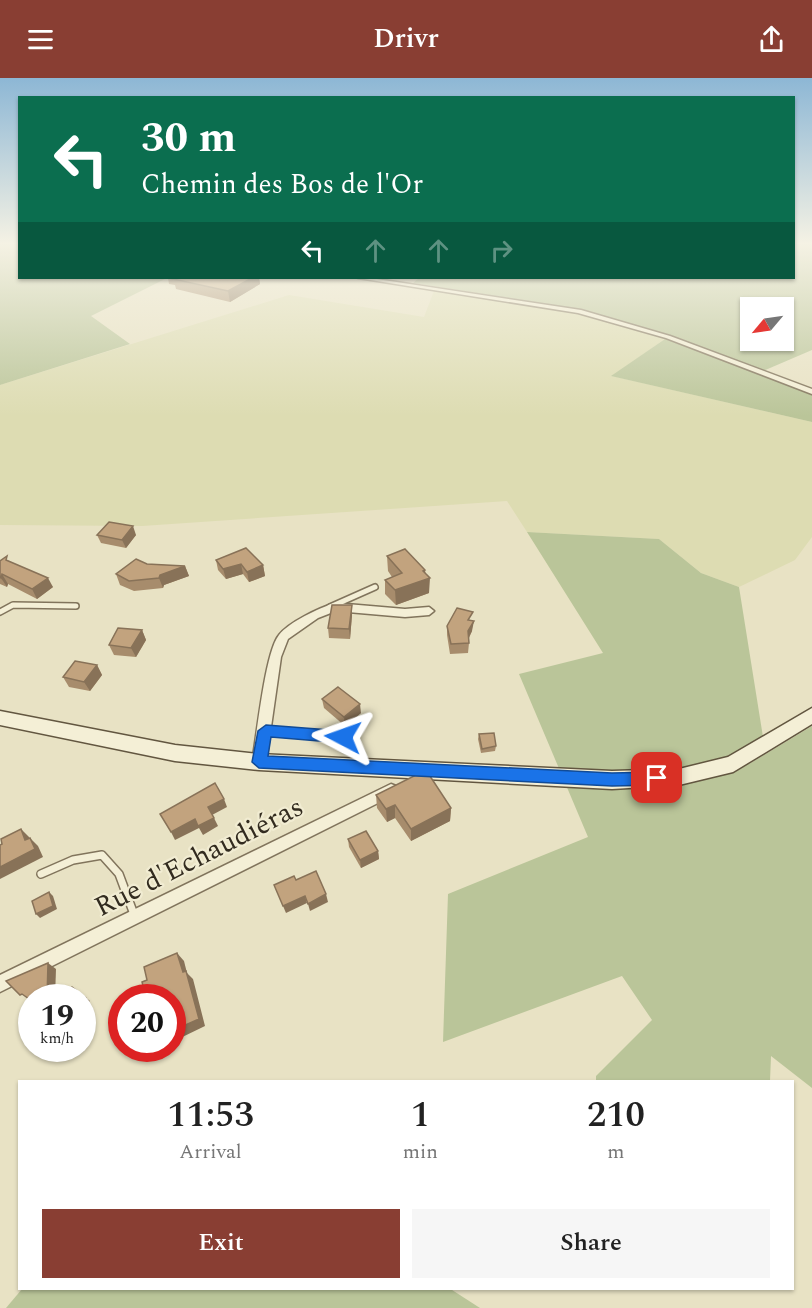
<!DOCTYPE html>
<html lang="en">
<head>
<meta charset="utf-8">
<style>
	body { margin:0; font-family:Spectral,serif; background:#f6f6f6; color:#222; height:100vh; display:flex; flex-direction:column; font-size:22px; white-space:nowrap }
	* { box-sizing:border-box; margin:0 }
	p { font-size:20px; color:#767676 }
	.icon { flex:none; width:33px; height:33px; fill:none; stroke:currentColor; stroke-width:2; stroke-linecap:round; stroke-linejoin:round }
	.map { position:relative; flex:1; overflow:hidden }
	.sheet { position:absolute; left:18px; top:1002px; width:776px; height:210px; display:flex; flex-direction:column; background:#fff; border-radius:0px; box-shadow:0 2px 4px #0004 }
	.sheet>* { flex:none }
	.top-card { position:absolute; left:18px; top:18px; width:777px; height:183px; border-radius:0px; box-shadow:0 2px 4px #0004; background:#0b6e4f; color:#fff; overflow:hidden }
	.needle { width:39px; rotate:241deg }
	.buttons { position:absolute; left:740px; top:219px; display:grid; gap:12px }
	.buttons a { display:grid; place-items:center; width:54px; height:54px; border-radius:0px; background:#fff; box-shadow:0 2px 4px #0004; font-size:30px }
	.speed { position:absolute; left:18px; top:906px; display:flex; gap:12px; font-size:30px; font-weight:700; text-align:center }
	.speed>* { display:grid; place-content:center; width:78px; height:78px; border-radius:50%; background:#fff; box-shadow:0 2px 4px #0004; line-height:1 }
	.speed small { font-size:15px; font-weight:400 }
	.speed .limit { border:9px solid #d22; background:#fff; color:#111 }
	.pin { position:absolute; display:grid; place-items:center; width:51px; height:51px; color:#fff; margin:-26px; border-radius:12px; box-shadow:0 3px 9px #0006 }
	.me { position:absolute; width:66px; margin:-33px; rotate:274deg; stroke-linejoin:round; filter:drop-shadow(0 0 4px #0008) }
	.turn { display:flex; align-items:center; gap:21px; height:126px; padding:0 24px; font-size:27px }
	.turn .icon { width:78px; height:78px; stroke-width:2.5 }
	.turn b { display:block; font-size:42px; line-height:51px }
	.lanes { display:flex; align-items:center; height:57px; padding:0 24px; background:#0003; justify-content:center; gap:30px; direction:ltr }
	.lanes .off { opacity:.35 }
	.eta { display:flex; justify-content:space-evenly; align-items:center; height:102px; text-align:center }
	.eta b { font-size:36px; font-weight:600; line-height:42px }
	.action { display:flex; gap:12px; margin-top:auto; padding:12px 24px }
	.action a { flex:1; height:69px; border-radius:0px; background:#893e33; color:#fff; font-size:24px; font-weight:600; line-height:69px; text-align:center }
	.action a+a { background:#f6f6f6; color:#222 }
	header { display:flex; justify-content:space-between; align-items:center; height:78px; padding:0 24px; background:#893e33; color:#fff; font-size:27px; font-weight:600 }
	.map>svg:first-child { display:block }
</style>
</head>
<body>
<header><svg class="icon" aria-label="menu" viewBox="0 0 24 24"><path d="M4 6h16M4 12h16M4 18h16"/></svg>Drivr<svg class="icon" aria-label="share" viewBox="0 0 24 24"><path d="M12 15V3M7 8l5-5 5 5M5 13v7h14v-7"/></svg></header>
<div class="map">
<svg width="812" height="1230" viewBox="0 0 812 1230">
	<rect width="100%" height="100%" fill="#e8e2c4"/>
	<!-- farmland -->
	<polygon fill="#dddcb2" points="434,213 576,235 665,261 612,298 812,344 812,459 795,482 739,509 701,495 659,461 527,454 507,423 142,448 0,447 0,307 289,217 424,239"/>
	<!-- green -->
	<g fill="#bac599" fill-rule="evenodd">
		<polygon points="0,166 19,166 20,200 167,200 91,238 130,266 0,307"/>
		<path d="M794 166H812V272L763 293 670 257 579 231 413 205 419 200H794ZM750 230H783V262H750Z"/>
		<polygon points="665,261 812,316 812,344 611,298"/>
		<polygon points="527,454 659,461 701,495 739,509 763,659 749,686 812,648 812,1010 771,978 770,1003 596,1003 596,998 652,942 622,898 443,964 448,816 588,759 519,596 603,575"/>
		<polygon points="22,1211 449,1210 480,1230 6,1230"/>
	</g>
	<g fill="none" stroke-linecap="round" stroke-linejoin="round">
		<!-- lane-far1 casing -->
		<g stroke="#81745c" stroke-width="8">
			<g id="lane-far1">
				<polyline points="330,529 375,509"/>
				<polyline points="0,534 13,527 76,528"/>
			</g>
		</g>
		<!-- lane casing -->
		<g stroke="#81745c" stroke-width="10">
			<g id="lane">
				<polyline points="266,653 343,659"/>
				<polyline points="41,796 73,782 102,777 119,796 135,839"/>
			</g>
		</g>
		<!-- street casing -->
		<g stroke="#81745c" stroke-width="3">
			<g id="street">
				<polygon points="358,200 370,200 581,232 670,258 812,311 812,316 666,260 578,235"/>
				<path d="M335 525 405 531 429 529 434 533 429 537 405 539 336 533 318 540 288 561 281 579 266 684 264 688 259 689 254 688 252 684C257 658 265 574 279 557 289 544 319 530 335 525Z"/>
				<polygon points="391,706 396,708 398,712 396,716 0,914 0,897"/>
			</g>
		</g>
		<!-- secondary casing -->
		<g stroke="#625640" stroke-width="3">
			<polygon id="secondary" points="812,630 812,646 733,694 679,707 612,711 259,692 175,683 0,647 0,633 175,667 259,676 612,693 679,691 728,679"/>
		</g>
		<!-- lane-far1 -->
		<use href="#lane-far1" stroke="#f4efd6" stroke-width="5"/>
		<!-- lane -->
		<use href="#lane" stroke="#f4efd6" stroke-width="7"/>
		<!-- street -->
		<use href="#street" fill="#f4efd6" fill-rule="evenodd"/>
		<!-- secondary -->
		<use href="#secondary" fill="#f4efd6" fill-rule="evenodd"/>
	</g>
	<!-- wall -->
	<g fill="#a78c6c">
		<polygon points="168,200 259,200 260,206 230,224 176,211 175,207 169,206"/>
		<polygon points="97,457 136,457 126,470 101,465"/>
		<polygon points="387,478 425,492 429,515 396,527 385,516 385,502 392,499 388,493"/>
		<polygon points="216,482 263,487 265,498 249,504 243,496 226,501 218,492"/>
		<polygon points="0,483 9,483 53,509 37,521 8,506 7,509 0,506"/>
		<polygon points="147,486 185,488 189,498 164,507 163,510 134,513 120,507 116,496"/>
		<polygon points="352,537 350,561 329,560 328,550"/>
		<polygon points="472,543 472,553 469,560 469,565 468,575 450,576 447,557 447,548"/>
		<polygon points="142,552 146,562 136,579 114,577 109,567"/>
		<polygon points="97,587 102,597 90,613 69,609 63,599"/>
		<polygon points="322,621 361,635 345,648 324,630"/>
		<polygon points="479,656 496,668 495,673 481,675 478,661"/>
		<polygon points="376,717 451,730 450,743 411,763 395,740 387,744 377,730"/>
		<polygon points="348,761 378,773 379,781 361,790 349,769"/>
	</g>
	<!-- shaded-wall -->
	<g fill="#887258">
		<polygon points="252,200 259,200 260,206 230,224 228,213"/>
		<polygon points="133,448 136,457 126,470 122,462"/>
		<polygon points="241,486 243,496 226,501 223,491"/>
		<polygon points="263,487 265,498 249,504 247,494"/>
		<polygon points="185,488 189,498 164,507 163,510 159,500 160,497"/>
		<polygon points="425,492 425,502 430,500 429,515 396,527 395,512"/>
		<polygon points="2,496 8,506 7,509 1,500"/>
		<polygon points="48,500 53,509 37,521 32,511"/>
		<polygon points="352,527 352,537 350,561 349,551"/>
		<polygon points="474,543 472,553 467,563 468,553"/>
		<polygon points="142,552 146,562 136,579 131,570"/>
		<polygon points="97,587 102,597 90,613 84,604"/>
		<polygon points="360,626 361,635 345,648 344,639"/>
		<polygon points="224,721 227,729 212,737 208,729"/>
		<polygon points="395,727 395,740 387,744 386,731"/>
		<polygon points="451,730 450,743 411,763 411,751"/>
		<polygon points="214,740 218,748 203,757 199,750 175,762 171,754 195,741"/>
		<polygon points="21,751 29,759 33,770 25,762"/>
		<polygon points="30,760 38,768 43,779 0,801 0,789"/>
		<polygon points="378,773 379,781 361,790 360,782"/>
		<polygon points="49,814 53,818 57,831 40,840 36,836"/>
		<polygon points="326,816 328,824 310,833 308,826"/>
		<polygon points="305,818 307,825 286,835 283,828"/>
		<polygon points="177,875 184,883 187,895 193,901 205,948 172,964 172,953 183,894"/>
		<polygon points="48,885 56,891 55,920 47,920"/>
		<polygon points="86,920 90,923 82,932 82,925"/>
	</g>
	<!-- building -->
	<g fill="#c2a37e" stroke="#887258" stroke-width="1.5">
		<polygon points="175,200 252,200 228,213 173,201"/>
		<polygon points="109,444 133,448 122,462 97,457"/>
		<polygon points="246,470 263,487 247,494 241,486 223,491 216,482"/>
		<polygon points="405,471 425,492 423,493 430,500 395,512 385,502 402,495 387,478"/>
		<polygon points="7,478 6,482 48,500 32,511 2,496 1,500 0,499 0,483"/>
		<polygon points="136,481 147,486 185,488 160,497 159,500 129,503 116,496"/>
		<polygon points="332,527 352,527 349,551 328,550"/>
		<polygon points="457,530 473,534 468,542 474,543 468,553 469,565 451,566 447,548"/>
		<polygon points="118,550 142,552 131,570 109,567"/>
		<polygon points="75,583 97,587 84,604 63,599"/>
		<polygon points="338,609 360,626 344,639 322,621"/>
		<polygon points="494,655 496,668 482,671 479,656"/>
		<polygon points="426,692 451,730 411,751 395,727 386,731 376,717"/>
		<polygon points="215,705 224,721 208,729 214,740 198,748 195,741 171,754 160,736"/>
		<polygon points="21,751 25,762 30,760 35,771 0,789 0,767 2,766 1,761"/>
		<polygon points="366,753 378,773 360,782 348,761"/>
		<polygon points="316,793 326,816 308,826 305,818 283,828 274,807 294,798 296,802"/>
		<polygon points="49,814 53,828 36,836 32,823"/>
		<polygon points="177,875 183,894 186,893 199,941 172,953 172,920 146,920 142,904 147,902 144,889"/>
		<polygon points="48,885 47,920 32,920 32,923 22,916 20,917 6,903"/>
		<polygon points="72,909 86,920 82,925 82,920 64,920"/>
	</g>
	<!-- sky -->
	<linearGradient id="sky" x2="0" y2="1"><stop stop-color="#8db7d5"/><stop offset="0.49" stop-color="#f5f2e4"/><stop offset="1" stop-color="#f5f2e4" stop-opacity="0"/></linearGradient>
	<rect width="812" height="338" fill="url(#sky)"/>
	<!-- route -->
	<polygon fill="#1a73e8" stroke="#114b97" stroke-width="1.5" points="266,647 343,653 350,659 343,665 271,659 268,678 612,695 657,694 664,700 657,707 612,708 259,690 252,684 258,653"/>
	<g text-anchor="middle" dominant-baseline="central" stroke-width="4.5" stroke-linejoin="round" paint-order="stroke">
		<!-- near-street labels -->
		<g font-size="28" fill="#322b1f" stroke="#f1ecd2">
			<text transform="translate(199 779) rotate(-27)">Rue d'Echaudiéras</text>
		</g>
	</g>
</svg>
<div class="buttons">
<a><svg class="needle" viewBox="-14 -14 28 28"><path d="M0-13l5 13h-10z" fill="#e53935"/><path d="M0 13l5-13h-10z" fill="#767676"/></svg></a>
</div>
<div class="speed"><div>19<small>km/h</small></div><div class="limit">20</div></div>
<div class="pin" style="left:657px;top:700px;background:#d93025"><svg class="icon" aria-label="arrive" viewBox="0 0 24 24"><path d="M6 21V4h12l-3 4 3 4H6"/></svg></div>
<svg class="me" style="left:343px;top:659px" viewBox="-20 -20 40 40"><path d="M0-17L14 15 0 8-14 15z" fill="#1a73e8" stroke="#fff" stroke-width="4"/></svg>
<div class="top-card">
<div class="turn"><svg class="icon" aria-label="left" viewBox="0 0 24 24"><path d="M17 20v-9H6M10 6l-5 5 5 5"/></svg><div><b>30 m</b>Chemin des Bos de l'Or</div></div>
<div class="lanes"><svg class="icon" aria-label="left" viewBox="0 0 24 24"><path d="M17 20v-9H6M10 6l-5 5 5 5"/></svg><svg class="icon off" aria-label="ahead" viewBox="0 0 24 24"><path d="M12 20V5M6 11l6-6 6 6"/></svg><svg class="icon off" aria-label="ahead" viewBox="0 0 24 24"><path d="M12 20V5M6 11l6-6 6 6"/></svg><svg class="icon off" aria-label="right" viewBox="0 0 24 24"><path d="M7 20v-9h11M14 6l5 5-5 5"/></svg></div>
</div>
<section class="sheet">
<div class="eta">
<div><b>11:53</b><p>Arrival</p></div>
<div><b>1</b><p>min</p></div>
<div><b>210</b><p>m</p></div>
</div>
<div class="action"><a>Exit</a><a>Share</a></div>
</section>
</div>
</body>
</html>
